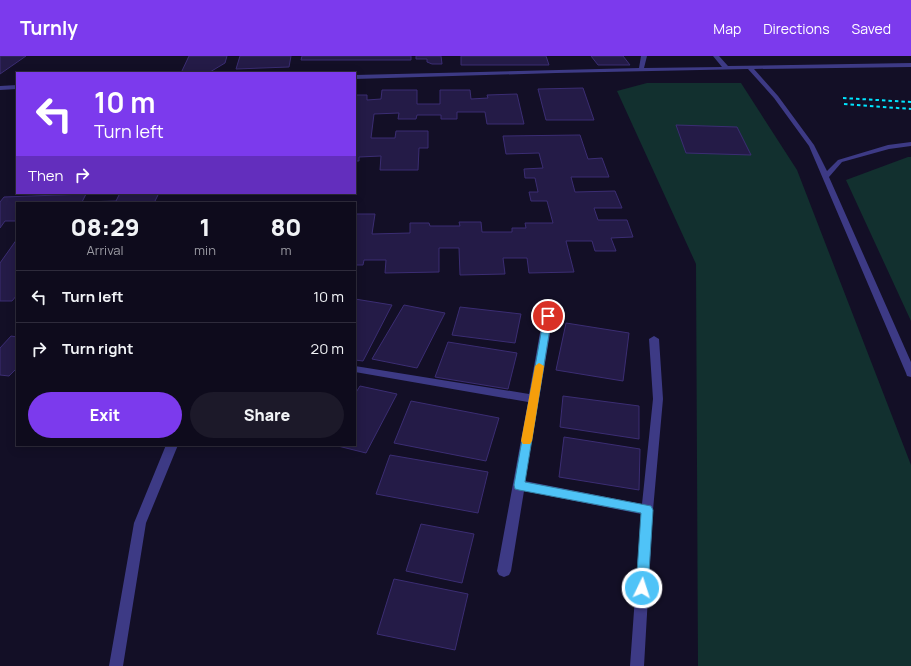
<!DOCTYPE html>
<html lang="en">
<head>
<meta charset="utf-8">
<style>
	body { margin:0; font-family:Manrope,sans-serif; background:#1c1929; color:#f1f3f6; height:100vh; display:flex; flex-direction:column; font-size:15px; white-space:nowrap }
	* { box-sizing:border-box; margin:0 }
	p { font-size:13px; color:#9b9ba3 }
	.icon { flex:none; width:22px; height:22px; fill:none; stroke:currentColor; stroke-width:2; stroke-linecap:round; stroke-linejoin:round }
	.map { position:relative; flex:1; overflow:hidden }
	.side { position:absolute; left:16px; top:146px; width:340px; height:244px; display:flex; flex-direction:column; background:#0e0b1c; border-radius:0px; box-shadow:0 2px 10px #0003,0 0 0 1px #2e2b3b }
	.side>* { flex:none }
	.top-card { position:absolute; left:16px; top:16px; width:340px; height:122px; border-radius:0px; box-shadow:0 2px 10px #0003,0 0 0 1px #2e2b3b; background:#7c3aed; color:#fff; overflow:hidden }
	.pin { position:absolute; display:grid; place-items:center; width:34px; height:34px; color:#fff; margin:-17px; border:2px solid #fff; border-radius:50%; box-shadow:0 1px 4px #0007 }
	.me { position:absolute; width:44px; margin:-22px; rotate:4deg; stroke-linejoin:round; filter:drop-shadow(0 0 3px #0008) }
	.turn { display:flex; align-items:center; gap:14px; height:84px; padding:0 12px; font-size:18px }
	.turn .icon { width:52px; height:52px; stroke-width:2.5 }
	.turn b { display:block; font-size:28px; line-height:34px }
	.then { display:flex; align-items:center; height:38px; padding:0 12px; background:#0003; gap:8px; font-size:15px }
	.eta { display:flex; justify-content:space-evenly; align-items:center; height:68px; text-align:center }
	.eta b { font-size:24px; font-weight:800; line-height:28px }
	.action { display:flex; gap:8px; margin-top:auto; padding:8px 12px }
	.action a { flex:1; height:46px; border-radius:24px; background:#7c3aed; color:#fff; font-size:16px; font-weight:800; line-height:46px; text-align:center }
	.action a+a { background:#1c1929; color:#f1f3f6 }
	ul { padding:0; list-style:none }
	li { display:flex; align-items:center; gap:12px; height:52px; padding:0 12px; border-top:1px solid #2e2b3b }
	li div { flex:1 }
	li b { display:block; font-size:15px }
	li em { font-style:normal }
	header { display:flex; align-items:center; gap:24px; box-sizing:border-box; height:56px; padding:0 20px; background:#7c3aed; color:#fff }
	header strong { font-size:19px }
	nav { display:flex; gap:22px; margin-inline-start:auto; font-size:14px }
	.map>svg:first-child { display:block }
</style>
</head>
<body>
<header>
<strong>Turnly</strong>
<nav><a>Map</a><a>Directions</a><a>Saved</a></nav>
</header>
<div class="map">
<svg width="911" height="610" viewBox="0 0 911 610">
	<rect width="100%" height="100%" fill="#130f26"/>
	<!-- green -->
	<g fill="#12302f">
		<polygon points="647,27 741,27 797,114 911,409 911,610 698,610 696,208 617,35"/>
		<polygon points="908,101 911,101 911,265 846,124"/>
	</g>
	<!-- building -->
	<g fill="#241b47" stroke="#3b2d73">
		<polygon points="0,0 26,0 0,18"/>
		<polygon points="189,0 227,0 225,7 210,16 181,17"/>
		<polygon points="240,0 291,0 289,11 236,13"/>
		<polygon points="302,0 411,0 411,4 301,4"/>
		<polygon points="416,0 441,0 442,8 432,8 427,6 427,3 416,3"/>
		<polygon points="461,0 546,0 549,9 461,9"/>
		<polygon points="591,0 623,0 630,9 598,9"/>
		<polygon points="583,32 594,64 546,64 538,33"/>
		<polygon points="382,34 417,34 417,48 440,48 440,34 470,34 471,43 488,42 487,39 517,38 524,68 487,68 485,56 457,56 457,63 441,63 441,59 417,59 416,63 398,63 399,57 374,58 371,82 395,82 396,75 428,75 428,92 419,92 418,114 380,114 381,100 359,101 359,105 355,105 355,39 367,39 367,44 381,43"/>
		<polygon points="676,69 737,71 751,99 686,97"/>
		<polygon points="580,79 588,103 602,102 609,121 571,121 575,136 615,135 622,152 594,152 598,164 627,164 633,181 611,182 616,195 595,195 592,185 566,185 574,216 529,217 527,202 503,202 505,218 460,219 459,192 439,192 439,216 385,217 386,204 364,204 363,209 355,209 355,158 375,158 372,178 410,177 410,167 429,167 430,170 460,170 459,166 481,166 482,176 512,176 512,172 526,172 525,167 553,167 547,145 531,145 529,136 538,136 535,122 525,122 524,113 543,112 539,97 506,98 503,80"/>
		<polygon points="120,137 159,137 154,147 17,147 17,165 5,165 0,172 0,146 4,141 86,138 82,146 116,145"/>
		<polygon points="17,183 17,239 12,245 0,245 0,207"/>
		<polygon points="355,243 392,249 363,305 355,304"/>
		<polygon points="404,249 445,257 417,312 372,303"/>
		<polygon points="460,251 521,258 515,287 452,279"/>
		<polygon points="566,267 629,277 623,325 556,314"/>
		<polygon points="11,280 17,281 17,312 9,320 0,319 0,292"/>
		<polygon points="448,286 517,297 508,333 435,321"/>
		<polygon points="360,330 397,338 366,397 334,389 355,389 355,338"/>
		<polygon points="563,340 639,350 639,383 560,371"/>
		<polygon points="411,345 499,362 486,405 394,387"/>
		<polygon points="564,381 640,393 639,434 559,421"/>
		<polygon points="390,399 488,416 478,457 376,438"/>
		<polygon points="421,468 474,478 462,527 406,515"/>
		<polygon points="394,523 468,538 455,594 377,578"/>
	</g>
	<g fill="none" stroke-linecap="round" stroke-linejoin="round">
		<!-- minor -->
		<g fill="#3d3a85" fill-rule="evenodd">
			<polygon points="641,0 647,0 644,12 722,11 713,0 719,0 728,10 911,7 911,11 754,13 778,40 814,89 827,115 838,104 888,89 911,86 911,90 889,93 842,106 829,121 911,306 911,321 907,320 906,317 809,90 774,42 748,13 556,17 355,23 355,19 639,12"/>
			<polygon points="17,29 17,33 0,34 0,30"/>
			<polygon points="548,257 553,260 525,425 642,448 653,343 649,283 654,280 659,283 663,343 653,454 644,610 630,610 641,458 524,435 511,515 509,519 504,521 499,519 497,515 528,346 355,316 355,310 529,338 543,260"/>
			<polygon points="166,389 178,389 146,467 123,610 109,610 134,467"/>
		</g>
		<!-- rail -->
		<g stroke="#00e5ff" stroke-width="2" stroke-dasharray="3.5 3" stroke-linecap="butt">
			<polyline points="843,42 911,46"/>
			<polyline points="844,48 911,53"/>
		</g>
	</g>
	<!-- route -->
	<polygon fill="#4fc3f7" stroke="#337fa1" points="548,257 552,260 525,426 651,450 653,454 648,532 646,536 642,537 638,536 636,532 641,457 519,434 515,433 514,429 544,260"/>
	<!-- slow -->
	<polygon fill="#f59e0b" points="539,307 544,310 532,385 530,388 523,388 521,385 535,310"/>
</svg>
<div class="pin" style="left:548px;top:260px;background:#d93025"><svg class="icon" aria-label="arrive" viewBox="0 0 24 24"><path d="M6 21V4h12l-3 4 3 4H6"/></svg></div>
<svg class="me" style="left:642px;top:532px" viewBox="-20 -20 40 40"><circle r="17" fill="#4fc3f7" stroke="#fff" stroke-width="3"/><path d="M0-11L8 9 0 5-8 9z" fill="#fff"/></svg>
<div class="top-card">
<div class="turn"><svg class="icon" aria-label="left" viewBox="0 0 24 24"><path d="M17 20v-9H6M10 6l-5 5 5 5"/></svg><div><b>10 m</b>Turn left</div></div>
<div class="then">Then<svg class="icon" aria-label="right" viewBox="0 0 24 24"><path d="M7 20v-9h11M14 6l5 5-5 5"/></svg></div>
</div>
<section class="side">
<div class="eta">
<div><b>08:29</b><p>Arrival</p></div>
<div><b>1</b><p>min</p></div>
<div><b>80</b><p>m</p></div>
</div>
<ul>
<li><svg class="icon" aria-label="left" viewBox="0 0 24 24"><path d="M17 20v-9H6M10 6l-5 5 5 5"/></svg><div><b>Turn left</b></div><em>10 m</em></li>
<li><svg class="icon" aria-label="right" viewBox="0 0 24 24"><path d="M7 20v-9h11M14 6l5 5-5 5"/></svg><div><b>Turn right</b></div><em>20 m</em></li>
</ul>
<div class="action"><a>Exit</a><a>Share</a></div>
</section>
</div>
</body>
</html>
